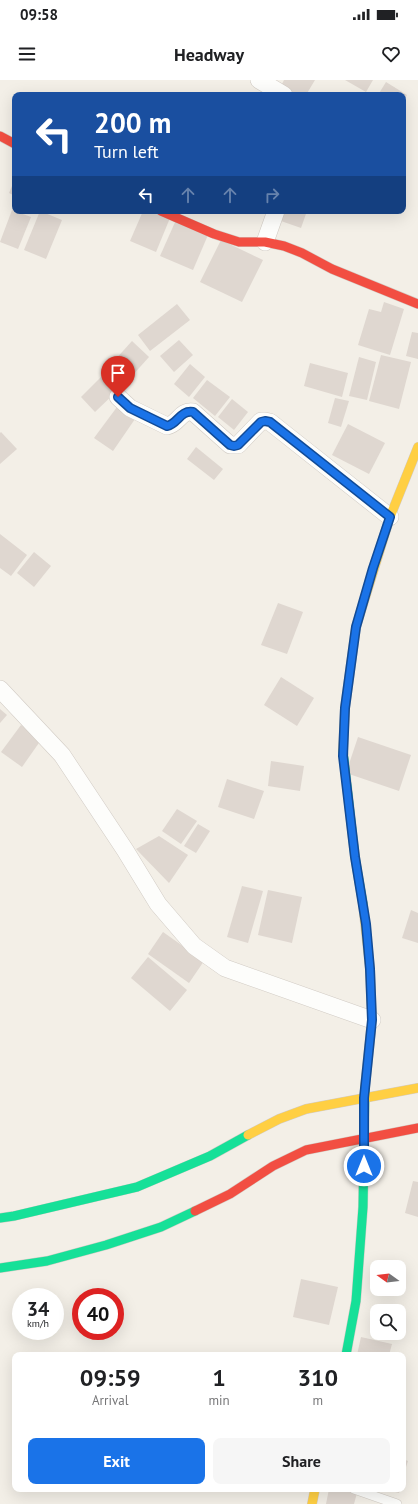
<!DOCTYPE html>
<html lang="en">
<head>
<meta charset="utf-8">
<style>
	body { margin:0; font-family:"PT Sans",sans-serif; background:#f6f6f6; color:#202124; height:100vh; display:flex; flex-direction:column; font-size:15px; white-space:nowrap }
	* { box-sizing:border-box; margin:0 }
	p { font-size:13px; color:#757577 }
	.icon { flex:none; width:22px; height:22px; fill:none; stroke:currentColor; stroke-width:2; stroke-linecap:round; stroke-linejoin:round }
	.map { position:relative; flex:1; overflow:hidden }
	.panel { position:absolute; left:12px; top:1272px; width:394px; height:140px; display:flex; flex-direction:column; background:#fff; border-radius:8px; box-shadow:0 4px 16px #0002 }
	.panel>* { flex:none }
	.hud { position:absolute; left:12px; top:12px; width:394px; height:122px; border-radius:8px; box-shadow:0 4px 16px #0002; background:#1a4fa0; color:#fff; overflow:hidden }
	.needle { width:26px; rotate:285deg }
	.controls { position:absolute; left:370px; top:1180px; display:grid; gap:8px }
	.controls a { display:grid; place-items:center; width:36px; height:36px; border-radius:8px; background:#fff; box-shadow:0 4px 16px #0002; font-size:20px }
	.speed { position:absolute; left:12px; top:1208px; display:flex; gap:8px; font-size:20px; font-weight:700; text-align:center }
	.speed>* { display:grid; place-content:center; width:52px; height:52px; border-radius:50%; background:#fff; box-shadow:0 4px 16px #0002; line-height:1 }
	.speed small { font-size:10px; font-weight:400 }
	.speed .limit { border:6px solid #d22; background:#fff; color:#111 }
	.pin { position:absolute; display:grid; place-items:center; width:34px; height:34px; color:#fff; margin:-41px -17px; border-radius:50% 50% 50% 0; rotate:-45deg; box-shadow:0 0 4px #0007 }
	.pin .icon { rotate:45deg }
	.me { position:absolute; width:44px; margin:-22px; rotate:0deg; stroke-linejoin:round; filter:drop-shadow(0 0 3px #0008) }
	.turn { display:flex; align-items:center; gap:14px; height:84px; padding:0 16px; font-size:18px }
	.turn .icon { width:52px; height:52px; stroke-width:2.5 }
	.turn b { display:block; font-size:28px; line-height:34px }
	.lanes { display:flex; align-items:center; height:38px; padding:0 16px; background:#0003; justify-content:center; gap:20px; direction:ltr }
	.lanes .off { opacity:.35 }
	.eta { display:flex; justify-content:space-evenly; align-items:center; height:68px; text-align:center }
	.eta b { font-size:24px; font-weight:800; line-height:28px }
	.action { display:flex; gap:8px; margin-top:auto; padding:8px 16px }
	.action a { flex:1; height:46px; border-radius:8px; background:#1a73e8; color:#fff; font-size:16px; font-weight:800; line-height:46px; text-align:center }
	.action a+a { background:#f6f6f6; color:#202124 }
	.status { display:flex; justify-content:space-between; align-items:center; height:28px; padding:0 20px; background:#fff; direction:ltr }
	.status svg { height:11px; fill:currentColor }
	header { display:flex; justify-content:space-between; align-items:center; height:52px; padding:0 16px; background:#fff; font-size:18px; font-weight:800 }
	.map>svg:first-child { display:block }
</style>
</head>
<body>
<div class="status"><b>09:58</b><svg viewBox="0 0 49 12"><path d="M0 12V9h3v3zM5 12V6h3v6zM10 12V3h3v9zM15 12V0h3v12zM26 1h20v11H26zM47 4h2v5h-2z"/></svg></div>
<header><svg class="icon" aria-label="menu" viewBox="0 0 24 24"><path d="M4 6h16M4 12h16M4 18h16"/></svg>Headway<svg class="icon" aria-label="heart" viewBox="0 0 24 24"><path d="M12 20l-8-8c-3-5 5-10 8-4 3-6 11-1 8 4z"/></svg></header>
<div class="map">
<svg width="418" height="1424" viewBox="0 0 418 1424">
	<rect width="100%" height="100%" fill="#f3efe7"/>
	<!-- building -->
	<g fill="#dfd7d0">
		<polygon points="284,0 315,0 306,15 293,15 280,8"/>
		<polygon points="345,0 373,0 366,12"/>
		<polygon points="386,2 407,15 403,22 403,15 378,15"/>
		<polygon points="15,99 15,116 9,113"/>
		<polygon points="12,130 31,137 18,169 0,162"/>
		<polygon points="40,131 62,140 46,179 24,170"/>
		<polygon points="143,131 153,131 170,138 156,172 130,161"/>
		<polygon points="285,131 307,131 301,148 281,141"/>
		<polygon points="176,140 208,155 193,190 160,176"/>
		<polygon points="221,160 263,180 242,222 200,202"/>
		<polygon points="384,222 404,229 390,275 358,265 369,229 381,232"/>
		<polygon points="177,224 190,240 150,271 138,255"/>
		<polygon points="412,252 418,253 418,279 406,276"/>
		<polygon points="179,260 193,275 174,292 160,276"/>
		<polygon points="132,261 149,277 122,307 105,291"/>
		<polygon points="381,275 411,282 399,329 369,321"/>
		<polygon points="359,277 376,282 367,320 349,316"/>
		<polygon points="310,283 348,293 342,317 304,306"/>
		<polygon points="190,284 205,297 189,317 174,304"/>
		<polygon points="104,294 119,309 95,332 81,317"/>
		<polygon points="207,300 230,317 215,336 193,318"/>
		<polygon points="335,318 349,321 341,347 328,343"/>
		<polygon points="232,319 248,332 234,350 218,337"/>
		<polygon points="117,327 135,339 113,371 94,358"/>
		<polygon points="348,344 385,363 369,394 332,375"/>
		<polygon points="1,352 17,369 0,384 0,353"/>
		<polygon points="196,367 223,389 214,400 187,379"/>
		<polygon points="0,454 27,475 11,496 0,488"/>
		<polygon points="34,472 51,486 34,507 17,493"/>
		<polygon points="278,523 303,532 287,574 261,565"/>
		<polygon points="281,597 314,618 297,646 264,625"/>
		<polygon points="0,629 7,635 0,643"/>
		<polygon points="21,645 41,660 22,687 1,672"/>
		<polygon points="358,657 411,675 399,711 346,693"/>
		<polygon points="271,681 304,686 300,711 268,706"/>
		<polygon points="227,699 264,711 254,739 218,727"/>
		<polygon points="177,729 197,741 181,764 162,751"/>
		<polygon points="198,744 210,751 196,773 184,766"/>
		<polygon points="159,756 188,775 169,803 136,769"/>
		<polygon points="242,806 263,811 248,863 227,857"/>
		<polygon points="268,810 302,817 292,863 258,855"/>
		<polygon points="411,830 418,833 418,863 402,858"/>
		<polygon points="163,852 204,881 189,903 148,874"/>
		<polygon points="148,877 187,910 170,931 131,898"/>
		<polygon points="413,1101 418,1102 418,1137 405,1133"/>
		<polygon points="301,1199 338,1207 329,1245 293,1237"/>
		<polygon points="361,1257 392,1264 389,1275 357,1275"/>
		<polygon points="403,1379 408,1381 403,1396"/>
		<polygon points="329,1409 340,1409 357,1413 354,1424 326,1424"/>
		<polygon points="384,1409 400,1409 399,1413"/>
	</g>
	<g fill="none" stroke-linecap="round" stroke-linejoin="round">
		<!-- lane casing -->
		<g stroke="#d1cbc4" stroke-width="10">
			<polyline id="lane" points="354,1409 397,1424"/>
		</g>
		<!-- street casing -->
		<g stroke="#d1cbc4" stroke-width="18">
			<g id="street">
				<polyline points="259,0 284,15"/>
				<polyline points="265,162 276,131"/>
				<path d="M118 317 130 328 167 346C179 344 180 330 193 332L230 365H238L261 341H265L270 342 390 437"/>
				<polyline points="0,609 62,675 125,770 158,824 194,866 225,888 372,940"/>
			</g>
		</g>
		<!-- fast casing -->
		<g stroke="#d2cbc4" stroke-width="10">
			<g id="fast">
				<polyline points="343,671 355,777 363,824"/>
				<polyline points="0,1138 14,1136 137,1107 210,1076 248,1055"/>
				<polyline points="0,1188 47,1181 106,1165 161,1147 195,1131"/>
				<polyline points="346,1275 356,1221 363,1127 365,1007"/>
			</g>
		</g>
		<!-- slow casing -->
		<g stroke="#d2cbc4" stroke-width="10">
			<g id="slow">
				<polyline points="343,671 345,628 356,547 390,437 418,367"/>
				<polyline points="363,824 370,889 372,940 365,1007"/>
				<polyline points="248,1055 279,1039 306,1029 418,1008"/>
				<polyline points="312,1424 315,1409"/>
			</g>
		</g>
		<!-- jam casing -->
		<g stroke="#d2cbc4" stroke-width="10">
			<g id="jam">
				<polyline points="0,56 15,64"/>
				<polyline points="161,131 214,154 239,162 265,162 284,166 302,173 332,189 418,224"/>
				<polyline points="195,1131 230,1114 273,1086 306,1070 418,1048"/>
			</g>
		</g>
		<!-- lane -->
		<use href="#lane" stroke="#fdfdfb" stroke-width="9"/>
		<!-- street -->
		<use href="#street" stroke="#fdfdfb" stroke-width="17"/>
		<!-- fast -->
		<use href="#fast" stroke="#16e098" stroke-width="9"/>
		<!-- slow -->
		<use href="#slow" stroke="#ffcf43" stroke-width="9"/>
		<!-- jam -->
		<use href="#jam" stroke="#f24e42" stroke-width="9"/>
	</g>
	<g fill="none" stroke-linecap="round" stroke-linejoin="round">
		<!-- route casing -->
		<g stroke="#114b97" stroke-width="10">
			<path id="route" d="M118 317 130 328 167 346C178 344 180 330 193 332L230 365 234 366 238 365 261 342 265 341 270 342 390 437 373 488 356 547 345 628 343 676 355 777 366 844 370 889 372 940 364 1018V1086"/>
		</g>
		<!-- route -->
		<use href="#route" stroke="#1a73e8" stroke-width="7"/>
	</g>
</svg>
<div class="controls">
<a><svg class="needle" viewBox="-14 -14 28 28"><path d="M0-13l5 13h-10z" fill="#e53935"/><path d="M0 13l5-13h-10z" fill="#757577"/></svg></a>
<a><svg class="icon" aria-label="search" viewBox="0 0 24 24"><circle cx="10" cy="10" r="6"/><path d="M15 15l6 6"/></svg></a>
</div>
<div class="speed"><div>34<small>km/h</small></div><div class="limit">40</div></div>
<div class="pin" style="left:118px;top:317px;background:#d93025"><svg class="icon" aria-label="arrive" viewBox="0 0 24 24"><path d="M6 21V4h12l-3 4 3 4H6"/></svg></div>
<svg class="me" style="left:364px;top:1086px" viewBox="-20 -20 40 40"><circle r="17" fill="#1a73e8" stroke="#fff" stroke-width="3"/><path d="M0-11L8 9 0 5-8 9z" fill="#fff"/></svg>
<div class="hud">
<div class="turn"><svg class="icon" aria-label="left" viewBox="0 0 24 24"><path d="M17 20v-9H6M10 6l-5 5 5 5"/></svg><div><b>200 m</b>Turn left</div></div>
<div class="lanes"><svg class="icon" aria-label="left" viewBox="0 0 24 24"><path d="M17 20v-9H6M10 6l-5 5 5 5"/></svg><svg class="icon off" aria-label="ahead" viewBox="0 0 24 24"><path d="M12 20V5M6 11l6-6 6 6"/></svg><svg class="icon off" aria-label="ahead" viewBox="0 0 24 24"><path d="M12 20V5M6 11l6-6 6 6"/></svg><svg class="icon off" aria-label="right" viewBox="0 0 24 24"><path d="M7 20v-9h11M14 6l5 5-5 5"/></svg></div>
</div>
<section class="panel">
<div class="eta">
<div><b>09:59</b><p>Arrival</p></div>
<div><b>1</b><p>min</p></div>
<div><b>310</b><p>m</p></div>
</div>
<div class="action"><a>Exit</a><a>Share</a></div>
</section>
</div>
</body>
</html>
